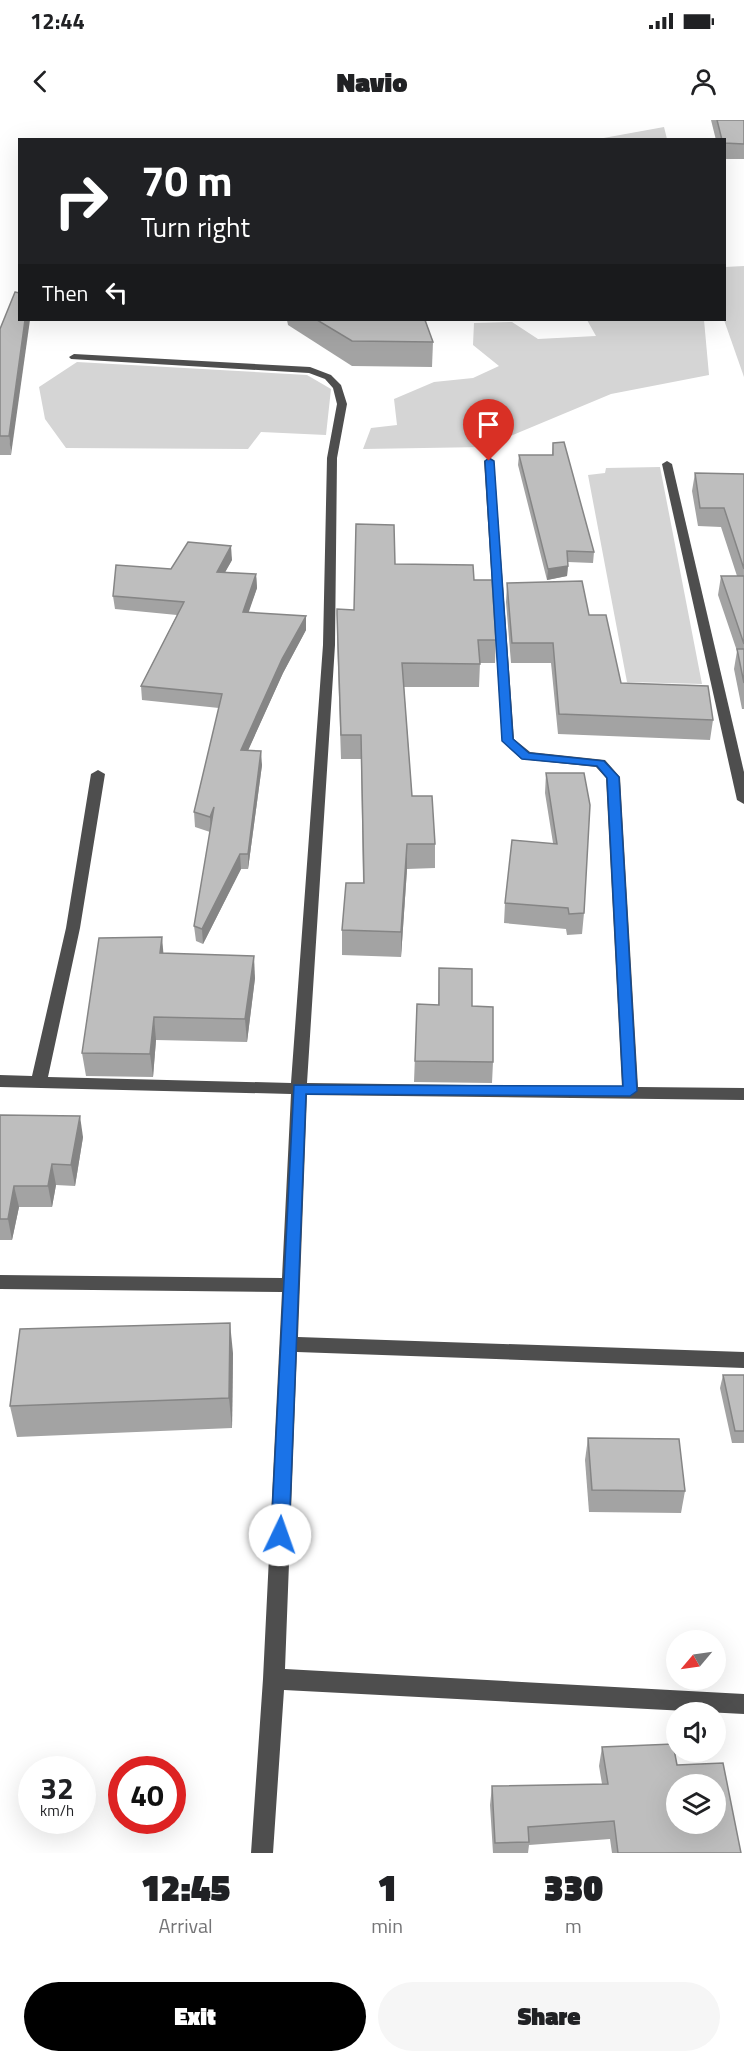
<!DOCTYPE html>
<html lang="en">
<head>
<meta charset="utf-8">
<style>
	body { margin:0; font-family:"Titillium Web",sans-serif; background:#f6f6f6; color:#202124; height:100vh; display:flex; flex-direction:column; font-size:22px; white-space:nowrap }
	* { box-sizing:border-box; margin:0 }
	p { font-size:20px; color:#757577 }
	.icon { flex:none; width:33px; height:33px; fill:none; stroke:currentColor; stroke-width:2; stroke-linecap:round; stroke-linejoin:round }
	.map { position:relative; height:1733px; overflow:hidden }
	.sheet { display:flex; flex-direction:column; background:#fff; flex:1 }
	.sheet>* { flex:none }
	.banner { position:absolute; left:18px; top:18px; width:708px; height:183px; border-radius:0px; box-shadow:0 6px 24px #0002; background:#202124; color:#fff; overflow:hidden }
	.needle { width:39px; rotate:241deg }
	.buttons { position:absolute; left:666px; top:1510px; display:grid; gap:12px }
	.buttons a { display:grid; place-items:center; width:60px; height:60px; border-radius:50%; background:#fff; box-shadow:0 6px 24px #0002; font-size:30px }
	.speed { position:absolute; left:18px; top:1636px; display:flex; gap:12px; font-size:30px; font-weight:700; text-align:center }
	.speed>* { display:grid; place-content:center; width:78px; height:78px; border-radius:50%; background:#fff; box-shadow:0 6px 24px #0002; line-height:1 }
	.speed small { font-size:15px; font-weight:400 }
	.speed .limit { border:9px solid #d22; background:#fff; color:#111 }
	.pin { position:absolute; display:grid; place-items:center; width:51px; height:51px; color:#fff; margin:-62px -26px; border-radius:50% 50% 50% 0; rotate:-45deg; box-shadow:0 0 6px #0007 }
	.pin .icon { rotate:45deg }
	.me { position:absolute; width:66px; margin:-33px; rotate:3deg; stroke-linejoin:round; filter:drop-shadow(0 0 4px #0008) }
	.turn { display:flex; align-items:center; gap:21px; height:126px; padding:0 24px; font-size:27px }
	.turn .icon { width:78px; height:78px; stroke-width:2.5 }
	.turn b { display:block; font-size:42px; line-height:51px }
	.then { display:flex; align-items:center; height:57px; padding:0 24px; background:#0003; gap:12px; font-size:22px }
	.eta { display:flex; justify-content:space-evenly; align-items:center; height:102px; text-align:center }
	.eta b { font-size:36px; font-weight:800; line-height:42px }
	.primary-button { display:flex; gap:12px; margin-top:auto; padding:12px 24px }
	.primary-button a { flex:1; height:69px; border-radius:36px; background:#000; color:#fff; font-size:24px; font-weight:800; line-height:69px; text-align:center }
	.primary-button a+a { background:#f6f6f6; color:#202124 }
	.status { display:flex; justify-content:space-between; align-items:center; height:42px; padding:0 30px; background:#fff; direction:ltr }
	.status svg { height:16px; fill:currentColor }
	header { display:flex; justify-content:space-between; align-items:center; height:78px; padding:0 24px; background:#fff; font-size:27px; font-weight:800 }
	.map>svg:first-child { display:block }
</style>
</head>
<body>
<div class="status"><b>12:44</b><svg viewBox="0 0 49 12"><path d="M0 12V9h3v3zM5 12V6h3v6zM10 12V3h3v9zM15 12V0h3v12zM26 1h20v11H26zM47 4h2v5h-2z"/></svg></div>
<header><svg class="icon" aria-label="back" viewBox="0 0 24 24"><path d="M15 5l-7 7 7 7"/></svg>Navio<svg class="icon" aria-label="person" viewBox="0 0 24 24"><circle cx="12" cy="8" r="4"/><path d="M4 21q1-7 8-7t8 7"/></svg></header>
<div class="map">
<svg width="744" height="1733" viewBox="0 0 744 1733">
	<rect width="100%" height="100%" fill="#fff"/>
	<!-- green -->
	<g fill="#d5d5d5">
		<polygon points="664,7 667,19 598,19"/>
		<polygon points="744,146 744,257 724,200 725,147"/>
		<polygon points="587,200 704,200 709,255 611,274 484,327 363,329 371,308 397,305 394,279 434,262 473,258 499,246 473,225 474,203 512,202 538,219 596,216"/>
		<polygon points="77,242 307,255 331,269 326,315 261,312 248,329 66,328 45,299 39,267"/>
		<polygon points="660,347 702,564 627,562 588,355 605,353 606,348"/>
	</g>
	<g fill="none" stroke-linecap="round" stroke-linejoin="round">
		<!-- minor -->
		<g fill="#4e4e4e" fill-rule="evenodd">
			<polygon points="74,234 310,247 331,255 341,265 347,284 337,338 335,525 307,963 622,967 606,658 596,647 521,639 502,620 484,341 489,338 494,341 514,619 530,632 605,640 620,657 638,967 744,968 744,980 307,975 298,1217 744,1232 744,1248 297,1232 285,1549 744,1574 744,1594 284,1570 273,1733 251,1733 263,1559 282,1172 0,1169 0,1155 282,1158 291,974 0,967 0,955 32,956 66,808 91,654 98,650 105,654 80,808 48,957 291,963 323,525 327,338 337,284 333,268 325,259 309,253 71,239 69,237"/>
			<polygon points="667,341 672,344 744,652 744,684 737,680 662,344"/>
		</g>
	</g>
	<!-- wall -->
	<g fill="#a3a3a3">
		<polygon points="711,0 744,0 744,39 724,39 724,20 716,20"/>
		<polygon points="287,200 425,200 433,222 432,247 352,246 288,205"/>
		<polygon points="0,209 11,335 0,335"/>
		<polygon points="553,323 594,432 593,443 568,442 567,456 547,460 518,345 519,335 552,335"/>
		<polygon points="695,353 744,354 744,589 742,589 734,549 737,531 718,475 721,456 737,456 721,407 698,406 692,371"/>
		<polygon points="232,440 225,452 256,454 257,468 248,492 306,510 283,553 248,630 262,645 248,749 241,749 203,824 196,821 194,806 210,712 195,707 194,692 219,588 142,580 141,566 177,495 115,489 113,476"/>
		<polygon points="395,444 474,460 496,520 495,543 480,543 479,567 404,567 412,676 435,724 435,748 407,749 401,837 342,835 342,810 363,763 361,639 341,639 337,517 354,490"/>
		<polygon points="507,463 589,495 621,563 713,600 710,620 558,614 551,543 511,543 506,482"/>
		<polygon points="546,653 584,793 582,814 567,815 566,809 504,803 505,783 553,723 545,673"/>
		<polygon points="164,833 255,858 247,922 156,920 153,957 86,956 82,933"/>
		<polygon points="439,848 472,886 493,942 492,963 414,962 417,884 438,885"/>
		<polygon points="0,995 83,1017 75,1066 56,1065 52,1087 19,1087 12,1120 0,1120"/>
		<polygon points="233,1233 232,1308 17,1317 10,1286"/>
		<polygon points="723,1255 744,1255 744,1323 732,1323 720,1268"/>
		<polygon points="588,1318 685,1371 681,1393 589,1392 585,1340"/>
		<polygon points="602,1627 677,1645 741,1733 612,1733 610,1719 529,1725 528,1733 493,1733 490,1685 492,1666 602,1664 599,1646"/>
	</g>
	<!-- shaded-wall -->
	<g fill="#858585">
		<polygon points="25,200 30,200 11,335 9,316"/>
		<polygon points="231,426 232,440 218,465 217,452"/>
		<polygon points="568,446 567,456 547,460 548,449"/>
		<polygon points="256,454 257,468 244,506 243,492"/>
		<polygon points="306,496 306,510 283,553 242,644 241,630 282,539"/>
		<polygon points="261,631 262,645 248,749 248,734"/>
		<polygon points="214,687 211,712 210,697"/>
		<polygon points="407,724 407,749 401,837 401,812"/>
		<polygon points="240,734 241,749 203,824 202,809"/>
		<polygon points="162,817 164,840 160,833"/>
		<polygon points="254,836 255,858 247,922 245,899"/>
		<polygon points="154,897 156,920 153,957 150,934"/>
		<polygon points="80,996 83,1017 75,1066 71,1045"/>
		<polygon points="52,1044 56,1065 52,1087 48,1066"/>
		<polygon points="14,1066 19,1087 12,1120 8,1099"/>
		<polygon points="230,1203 233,1233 232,1308 229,1278"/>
	</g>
	<!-- building -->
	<g fill="#bebebe" stroke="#858585" stroke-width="1.5" fill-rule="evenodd">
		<polygon points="717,0 744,0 744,24 724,23 724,20 722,20"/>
		<polygon points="15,172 20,173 20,200 25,200 9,316 0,316 0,209"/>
		<polygon points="317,200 425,200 433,222 352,221"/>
		<polygon points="564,322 594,432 567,431 568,446 548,449 519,335 553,335 553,323"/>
		<polygon points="695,353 744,354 744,449 724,388 700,388"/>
		<polygon points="356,404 394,405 395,444 473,445 474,460 492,460 496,520 478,520 480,544 402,543 412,676 432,676 435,724 407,724 401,812 342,810 346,763 364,763 361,615 341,615 337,494 337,489 354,490"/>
		<polygon points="188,422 231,426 217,452 256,454 243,492 306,496 282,539 241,630 261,631 248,734 240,734 202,809 194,806 214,687 210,697 194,692 222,574 141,566 184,482 113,476 116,445 171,449"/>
		<polygon points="721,456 744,456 744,524"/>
		<polygon points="582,461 589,495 606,495 621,563 708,566 713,600 559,594 553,523 512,523 507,463"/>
		<polygon points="737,529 744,529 744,563"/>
		<polygon points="546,653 584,653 590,685 584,793 569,794 568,788 505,783 512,720 557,724"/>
		<polygon points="162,817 160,833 254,836 245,899 154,897 150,934 82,933 99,818"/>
		<polygon points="439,848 472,849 472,886 493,887 493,942 415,941 417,884 439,885"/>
		<polygon points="0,995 80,996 71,1045 52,1044 48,1066 14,1066 8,1099 0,1099"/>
		<polygon points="230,1203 229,1278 10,1286 20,1209"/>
		<polygon points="723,1255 744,1255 744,1311 735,1311"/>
		<polygon points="588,1318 679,1319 685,1371 592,1370"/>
		<path d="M673 1624 677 1645 723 1643 741 1733H618L614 1701 528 1707 529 1722 495 1723 492 1666 608 1664 602 1627ZM676 1665H716V1704H676Z"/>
	</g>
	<!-- route -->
	<polygon fill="#1a73e8" stroke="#114b97" stroke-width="1.5" points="489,338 494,341 513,619 529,633 604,641 619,657 637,971 630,976 306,974 289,1415 287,1421 280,1423 274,1421 271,1415 294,965 623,966 607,658 597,646 522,639 502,621 485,341"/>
</svg>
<div class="buttons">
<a><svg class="needle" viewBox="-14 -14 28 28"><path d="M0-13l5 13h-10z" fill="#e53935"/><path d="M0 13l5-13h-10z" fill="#757577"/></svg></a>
<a><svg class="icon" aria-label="sound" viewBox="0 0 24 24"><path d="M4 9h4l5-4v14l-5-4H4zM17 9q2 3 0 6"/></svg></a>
<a><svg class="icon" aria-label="layers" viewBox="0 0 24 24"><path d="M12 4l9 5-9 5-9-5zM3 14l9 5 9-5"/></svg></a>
</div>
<div class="speed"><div>32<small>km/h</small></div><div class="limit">40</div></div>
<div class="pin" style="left:489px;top:341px;background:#d93025"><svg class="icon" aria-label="arrive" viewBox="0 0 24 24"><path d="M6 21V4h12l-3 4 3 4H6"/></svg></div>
<svg class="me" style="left:280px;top:1415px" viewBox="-20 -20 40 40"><circle r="19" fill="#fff"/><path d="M0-13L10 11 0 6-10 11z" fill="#1a73e8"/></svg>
<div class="banner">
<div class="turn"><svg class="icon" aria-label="right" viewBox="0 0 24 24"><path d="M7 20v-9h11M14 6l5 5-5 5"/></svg><div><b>70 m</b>Turn right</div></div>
<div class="then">Then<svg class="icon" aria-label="left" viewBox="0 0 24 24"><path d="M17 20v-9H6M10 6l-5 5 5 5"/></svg></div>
</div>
</div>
<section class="sheet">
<div class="eta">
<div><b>12:45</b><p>Arrival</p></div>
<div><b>1</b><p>min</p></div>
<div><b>330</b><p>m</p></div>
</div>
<div class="primary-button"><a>Exit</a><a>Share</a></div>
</section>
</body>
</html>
